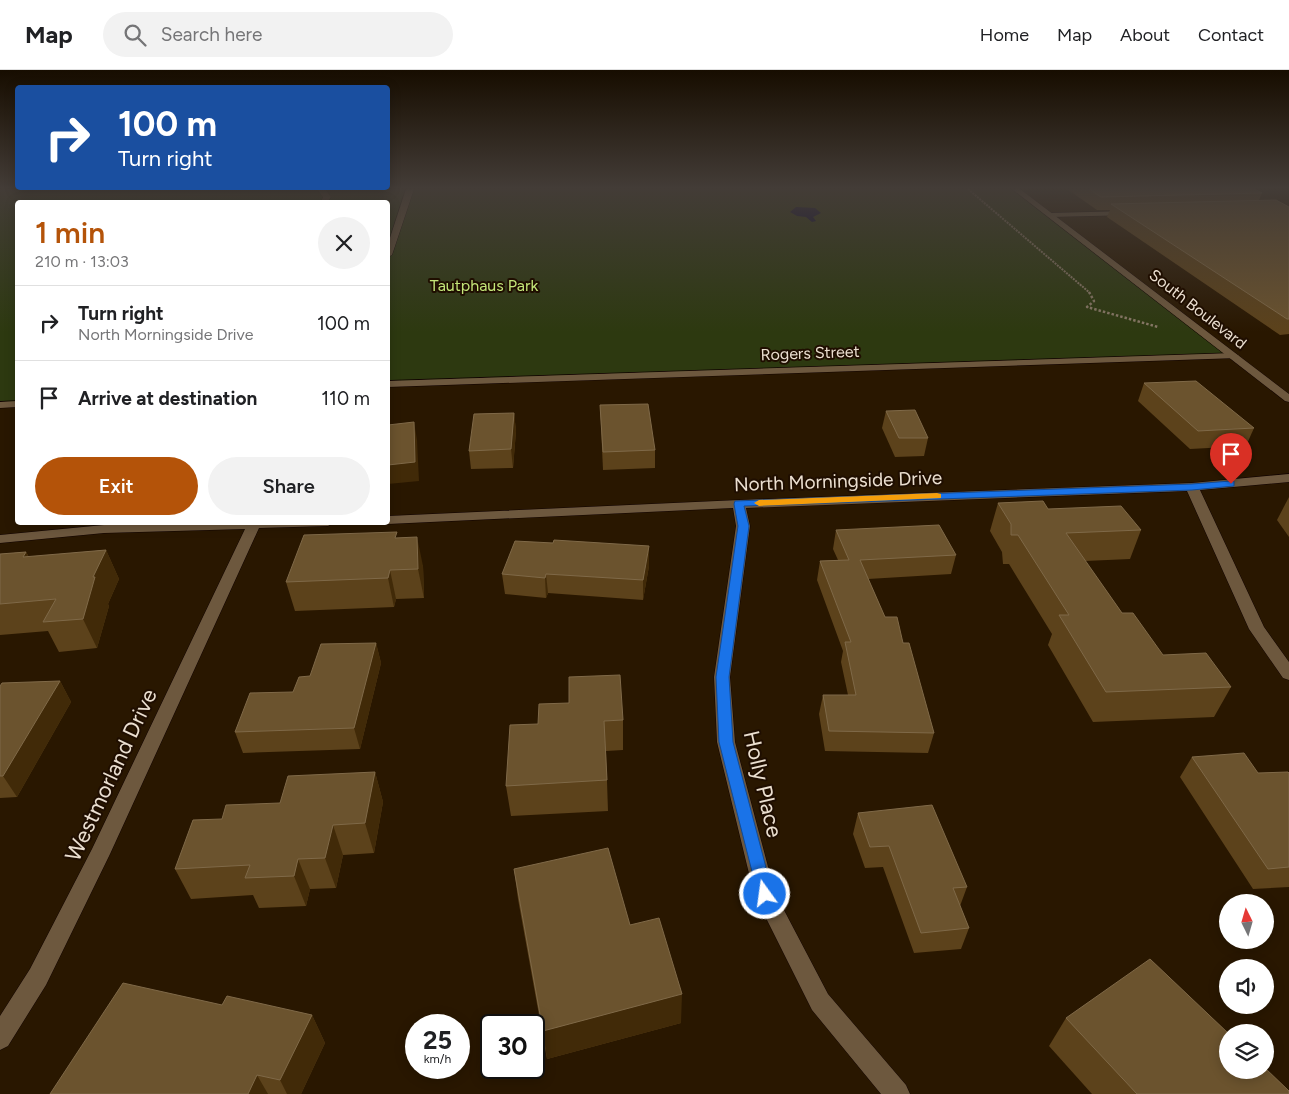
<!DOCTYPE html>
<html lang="en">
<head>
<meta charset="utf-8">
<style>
	body { margin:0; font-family:Figtree,sans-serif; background:#f2f2f2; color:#202124; height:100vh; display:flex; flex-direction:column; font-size:19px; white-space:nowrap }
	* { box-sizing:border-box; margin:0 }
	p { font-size:16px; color:#757577 }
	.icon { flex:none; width:28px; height:28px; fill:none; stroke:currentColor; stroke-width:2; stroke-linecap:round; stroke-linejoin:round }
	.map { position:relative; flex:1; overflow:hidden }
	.sheet { position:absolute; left:15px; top:130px; width:375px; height:325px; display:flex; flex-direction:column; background:#fff; border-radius:5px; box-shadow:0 2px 12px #0003 }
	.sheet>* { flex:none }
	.banner { position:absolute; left:15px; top:15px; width:375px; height:105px; border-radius:5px; box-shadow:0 2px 12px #0003; background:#1a4fa0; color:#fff; overflow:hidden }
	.needle { width:32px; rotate:355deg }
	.tools { position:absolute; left:1219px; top:824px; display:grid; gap:10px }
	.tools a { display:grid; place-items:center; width:55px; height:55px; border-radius:50%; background:#fff; box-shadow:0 2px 12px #0003; font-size:25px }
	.speed { position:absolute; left:405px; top:944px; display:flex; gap:10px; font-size:25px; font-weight:700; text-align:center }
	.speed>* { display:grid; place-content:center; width:65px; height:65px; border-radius:50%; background:#fff; box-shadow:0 2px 12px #0003; line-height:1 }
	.speed small { font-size:12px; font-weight:400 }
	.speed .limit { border:2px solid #111; border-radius:8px; background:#fff; color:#111 }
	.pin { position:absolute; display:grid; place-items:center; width:42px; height:42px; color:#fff; margin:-51px -21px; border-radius:50% 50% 50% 0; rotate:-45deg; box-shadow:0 0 5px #0007 }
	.pin .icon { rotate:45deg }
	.me { position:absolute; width:55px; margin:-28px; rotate:346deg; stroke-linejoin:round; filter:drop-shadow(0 0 4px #0008) }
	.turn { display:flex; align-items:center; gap:18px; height:105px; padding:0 20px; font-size:22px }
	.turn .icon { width:65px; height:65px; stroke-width:2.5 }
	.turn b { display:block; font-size:35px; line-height:42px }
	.round { display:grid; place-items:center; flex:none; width:52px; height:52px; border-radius:26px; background:#f2f2f2 }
	.overview { display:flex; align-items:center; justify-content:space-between; height:85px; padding:0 20px }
	h1 { font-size:30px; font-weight:600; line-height:38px; color:#b45309 }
	.action { display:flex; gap:10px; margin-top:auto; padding:10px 20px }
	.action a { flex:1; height:58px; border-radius:30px; background:#b45309; color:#fff; font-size:20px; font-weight:600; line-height:58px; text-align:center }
	.action a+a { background:#f2f2f2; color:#202124 }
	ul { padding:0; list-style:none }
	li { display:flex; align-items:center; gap:15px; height:75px; padding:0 20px; border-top:1px solid #e0e0e0 }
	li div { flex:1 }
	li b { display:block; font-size:19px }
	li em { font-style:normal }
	header { display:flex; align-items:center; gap:30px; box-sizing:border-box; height:70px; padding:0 25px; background:#fff; border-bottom:1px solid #e0e0e0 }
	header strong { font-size:24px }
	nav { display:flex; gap:28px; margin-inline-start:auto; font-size:18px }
	.search { width:350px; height:45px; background:#f2f2f2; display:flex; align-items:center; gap:12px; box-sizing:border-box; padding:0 18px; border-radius:28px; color:#757577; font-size:19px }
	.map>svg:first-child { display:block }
</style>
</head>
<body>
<header>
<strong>Map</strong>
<div class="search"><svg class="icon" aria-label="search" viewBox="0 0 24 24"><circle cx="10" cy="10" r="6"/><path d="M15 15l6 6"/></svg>Search here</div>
<nav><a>Home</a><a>Map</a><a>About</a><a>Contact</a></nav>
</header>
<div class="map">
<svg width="1289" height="1024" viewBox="0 0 1289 1024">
	<rect width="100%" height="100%" fill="#291700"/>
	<!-- green -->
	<polygon fill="#2d3910" points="0,119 1016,119 1234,286 388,314 388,132 18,132 17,334 0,335"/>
	<!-- water -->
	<polygon fill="#000038" points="796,137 815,138 821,143 813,147 816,151 812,152 806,147 797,146 790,142"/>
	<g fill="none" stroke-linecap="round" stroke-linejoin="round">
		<!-- street casing -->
		<g stroke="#110300" stroke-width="1">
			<g id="street">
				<polygon points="317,119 325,119 331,127 327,132 321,132 323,127"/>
				<polygon points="406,119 414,119 392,185 388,187 388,174"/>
				<polygon points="1129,141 1133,143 1132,145 1050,147 1046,145 1050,143"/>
				<polygon points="1234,283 1239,286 1238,288 388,317 388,311"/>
				<polygon points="18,331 18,337 0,338 0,332"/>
				<polygon points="1289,404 1289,412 1200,420 1264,557 1289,592 1289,610 1283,608 1249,559 1187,421 746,438 750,456 730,607 735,672 775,823 828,924 906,1015 910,1024 881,1024 812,940 754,824 717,672 714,607 736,456 733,438 388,454 383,452 388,452 388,446 739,430 1192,413"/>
				<polygon points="178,452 335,452 328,456 259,458 110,784 46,915 8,976 0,980 0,946 30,899 92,779 245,459 104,463 0,473 0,465 104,455"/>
			</g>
		</g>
		<!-- secondary casing -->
		<g stroke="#110300" stroke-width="1">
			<polygon id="secondary" points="1012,119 1020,119 1289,324 1289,332 1285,331"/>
		</g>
		<!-- path-far1 -->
		<polyline stroke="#887966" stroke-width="2" stroke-dasharray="2 1" stroke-linecap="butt" points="968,119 1090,223"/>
		<!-- path -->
		<polyline stroke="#887966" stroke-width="2.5" stroke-dasharray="2.5 2" stroke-linecap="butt" points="1089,222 1094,231 1087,237 1158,257"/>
		<!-- street -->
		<use href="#street" fill="#6d583e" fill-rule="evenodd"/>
		<!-- secondary -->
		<use href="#secondary" fill="#6d583e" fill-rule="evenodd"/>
	</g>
	<!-- wall -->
	<g fill="#5c421b">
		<polygon points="1067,119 1255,119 1262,123 1259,130 1289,137 1289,264 1280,265 1107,147 1110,140 1097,140"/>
		<polygon points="1144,313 1254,358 1246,376 1190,379 1138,331"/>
		<polygon points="600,335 655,380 655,398 603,400"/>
		<polygon points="886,341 928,368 924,386 895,387 882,358"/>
		<polygon points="514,343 516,361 513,398 471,399 469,381"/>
		<polygon points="1289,427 1289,467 1277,450"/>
		<polygon points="998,433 1048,439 1141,460 1130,489 1085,491 1122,543 1163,585 1231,617 1214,647 1093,652 1048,575 1052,564 1009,494 1003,494 1002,482 990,461"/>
		<polygon points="836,460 956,485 951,504 868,509 885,547 903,573 934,663 928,683 825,681 819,644 823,625 848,625 841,592 843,581 817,510 820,491 838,490 833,479"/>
		<polygon points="398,468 423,496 424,528 396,529 394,537 295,541 286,512"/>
		<polygon points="106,480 119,509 108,534 109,536 97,578 59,582 48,561 0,565 0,484 26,482 29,487"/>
		<polygon points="649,496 643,530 548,523 546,528 505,524 502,504"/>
		<polygon points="376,573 381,593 360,679 243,683 235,662 293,622 310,606"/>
		<polygon points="60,611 71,632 17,727 0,728 0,616"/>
		<polygon points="623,650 623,680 606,681 608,741 511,746 506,716 538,654"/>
		<polygon points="1192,687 1258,703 1289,703 1289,817 1253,819 1180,707"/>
		<polygon points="375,702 383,732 374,783 343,785 336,818 310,819 306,836 259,838 253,825 191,829 175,799 222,749 280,733"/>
		<polygon points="858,743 967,817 960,836 969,858 961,879 914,883 883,797 865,798 853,764"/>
		<polygon points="514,799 630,855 681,953 547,989 518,829"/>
		<polygon points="222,935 312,945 325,973 301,1024 50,1024"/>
		<polygon points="1066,948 1289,1024 1092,1024 1049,976"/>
	</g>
	<!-- shaded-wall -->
	<g fill="#412a08">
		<polygon points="514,343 516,361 513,398 511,379"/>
		<polygon points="414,352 417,370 419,411 388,414 388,395"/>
		<polygon points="417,467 423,496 424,528 418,499"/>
		<polygon points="649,476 649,496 643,530 643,510"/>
		<polygon points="106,480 119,509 108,534 109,536 97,578 83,549 93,507"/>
		<polygon points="26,482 41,511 23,487"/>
		<polygon points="390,500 396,529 394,537 388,508"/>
		<polygon points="546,504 548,523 546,528 545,508"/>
		<polygon points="376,573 381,593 360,679 354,658"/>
		<polygon points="60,611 71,632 17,727 3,706"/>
		<polygon points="375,702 383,732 374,783 365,753"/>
		<polygon points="333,755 343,785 336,818 325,788"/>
		<polygon points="298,789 310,819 306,836 294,806"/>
		<polygon points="682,924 681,953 547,989 543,961"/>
		<polygon points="312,945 325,973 301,1024 287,1024 280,1010"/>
		<polygon points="257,1005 268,1024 248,1024"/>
	</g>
	<!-- building -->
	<g fill="#6b532e" stroke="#7f6948">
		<polygon points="1089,119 1255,119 1262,123 1101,127"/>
		<polygon points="1276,130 1289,137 1289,249 1287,249 1111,134"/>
		<polygon points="1196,311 1254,358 1198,361 1144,313"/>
		<polygon points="648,334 655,380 603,382 600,335"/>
		<polygon points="915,340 928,368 899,368 886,341"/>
		<polygon points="514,343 511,379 469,381 474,344"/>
		<polygon points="414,352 415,392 388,395 388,355"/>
		<polygon points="1043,431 1048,439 1121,436 1141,460 1066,463 1122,543 1133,543 1163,585 1206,583 1231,617 1106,622 1059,545 1069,545 1018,465 1011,465 1011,454 998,433"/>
		<polygon points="939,455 956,485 860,490 885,547 897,547 903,573 909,573 934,663 829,661 823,625 856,625 845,572 851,572 820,491 849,490 836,460"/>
		<polygon points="397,462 395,468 417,467 418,499 390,500 388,508 286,512 304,465"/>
		<polygon points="554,470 649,476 643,510 546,504 545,508 502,504 515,471 553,473"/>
		<polygon points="106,480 93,507 95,507 83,549 43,552 56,529 0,534 0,484 26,482 23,487"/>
		<polygon points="376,573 354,658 235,662 250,623 293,622 299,607 310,606 321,574"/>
		<polygon points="620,605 623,650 604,651 607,710 506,716 510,655 538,654 539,634 569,633 569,607"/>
		<polygon points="60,611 3,706 0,706 0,616 2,613"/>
		<polygon points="1244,683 1258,703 1288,702 1289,703 1289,797 1268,799 1192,687"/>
		<polygon points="375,702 365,753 333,755 325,788 298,789 294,806 245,808 250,795 175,799 193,750 222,749 226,735 280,733 288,706"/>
		<polygon points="932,735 967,817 953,818 969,858 921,863 889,776 870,777 858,743"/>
		<polygon points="608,778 630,855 659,848 682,924 543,961 514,799"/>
		<polygon points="1150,889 1228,963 1228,1000 1265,1000 1265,998 1289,1021 1289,1024 1137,1024 1066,948"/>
		<polygon points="123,913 222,935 227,926 312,945 280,1010 257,1005 248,1024 50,1024"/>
	</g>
	<!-- sky -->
	<linearGradient id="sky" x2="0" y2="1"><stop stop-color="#170d00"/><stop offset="0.45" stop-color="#433c37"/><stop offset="1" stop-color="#433c37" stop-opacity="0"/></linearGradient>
	<rect width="1289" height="262" fill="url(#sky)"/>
	<!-- route -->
	<polygon fill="#1a73e8" stroke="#114b97" points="1231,411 1234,411 1234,416 1192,420 744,436 749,456 729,607 733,672 773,824 770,829 765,831 759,829 719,672 716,607 738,456 734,434 735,431 1192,414"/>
	<!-- slow -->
	<polygon fill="#f59e0b" points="937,423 941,424 941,428 759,436 754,433 759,430"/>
	<g text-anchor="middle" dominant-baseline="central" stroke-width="4" stroke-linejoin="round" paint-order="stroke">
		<!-- far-park labels -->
		<g font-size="16" fill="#c3e578" stroke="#1f0e00">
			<text x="484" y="215">Tautphaus Park</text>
		</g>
		<!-- far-street labels -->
		<g font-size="16" fill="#ebdfd0" stroke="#1f0e00">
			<text transform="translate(1198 239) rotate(38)">South Boulevard</text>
			<text transform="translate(810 283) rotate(-2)">Rogers Street</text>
		</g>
		<!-- street labels -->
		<g font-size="19" fill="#ebdfd0" stroke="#1f0e00">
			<text transform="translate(838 411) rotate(-2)">North Morningside Drive</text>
		</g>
		<!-- near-street labels -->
		<g font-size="22" fill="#ebdfd0" stroke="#1f0e00">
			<text transform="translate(111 705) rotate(-65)">Westmorland Drive</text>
			<text transform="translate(763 714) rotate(77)">Holly Place</text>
		</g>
	</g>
</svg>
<div class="tools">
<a><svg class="needle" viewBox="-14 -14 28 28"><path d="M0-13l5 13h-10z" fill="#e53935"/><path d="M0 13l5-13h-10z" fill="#757577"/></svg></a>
<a><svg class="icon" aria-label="sound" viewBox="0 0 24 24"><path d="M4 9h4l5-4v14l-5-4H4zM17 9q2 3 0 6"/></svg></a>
<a><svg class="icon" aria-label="layers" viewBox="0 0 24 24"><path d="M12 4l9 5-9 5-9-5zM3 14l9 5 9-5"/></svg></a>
</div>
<div class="speed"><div>25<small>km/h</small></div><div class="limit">30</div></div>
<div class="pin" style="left:1231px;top:414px;background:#d93025"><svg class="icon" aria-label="arrive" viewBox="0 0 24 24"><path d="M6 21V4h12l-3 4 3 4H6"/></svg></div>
<svg class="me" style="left:765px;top:824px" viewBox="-20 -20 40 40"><circle r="17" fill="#1a73e8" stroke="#fff" stroke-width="3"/><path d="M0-11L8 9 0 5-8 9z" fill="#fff"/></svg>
<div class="banner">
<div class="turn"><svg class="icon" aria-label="right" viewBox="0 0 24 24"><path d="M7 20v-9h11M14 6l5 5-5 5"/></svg><div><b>100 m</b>Turn right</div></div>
</div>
<section class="sheet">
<div class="overview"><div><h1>1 min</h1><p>210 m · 13:03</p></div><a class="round"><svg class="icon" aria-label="close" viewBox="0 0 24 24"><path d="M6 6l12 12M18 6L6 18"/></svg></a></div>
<ul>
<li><svg class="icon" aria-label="right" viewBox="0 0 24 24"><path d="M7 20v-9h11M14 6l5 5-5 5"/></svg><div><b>Turn right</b><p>North Morningside Drive</p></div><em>100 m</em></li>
<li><svg class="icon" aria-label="arrive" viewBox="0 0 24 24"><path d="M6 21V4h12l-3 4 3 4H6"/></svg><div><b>Arrive at destination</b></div><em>110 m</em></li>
</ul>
<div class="action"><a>Exit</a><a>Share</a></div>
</section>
</div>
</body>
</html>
